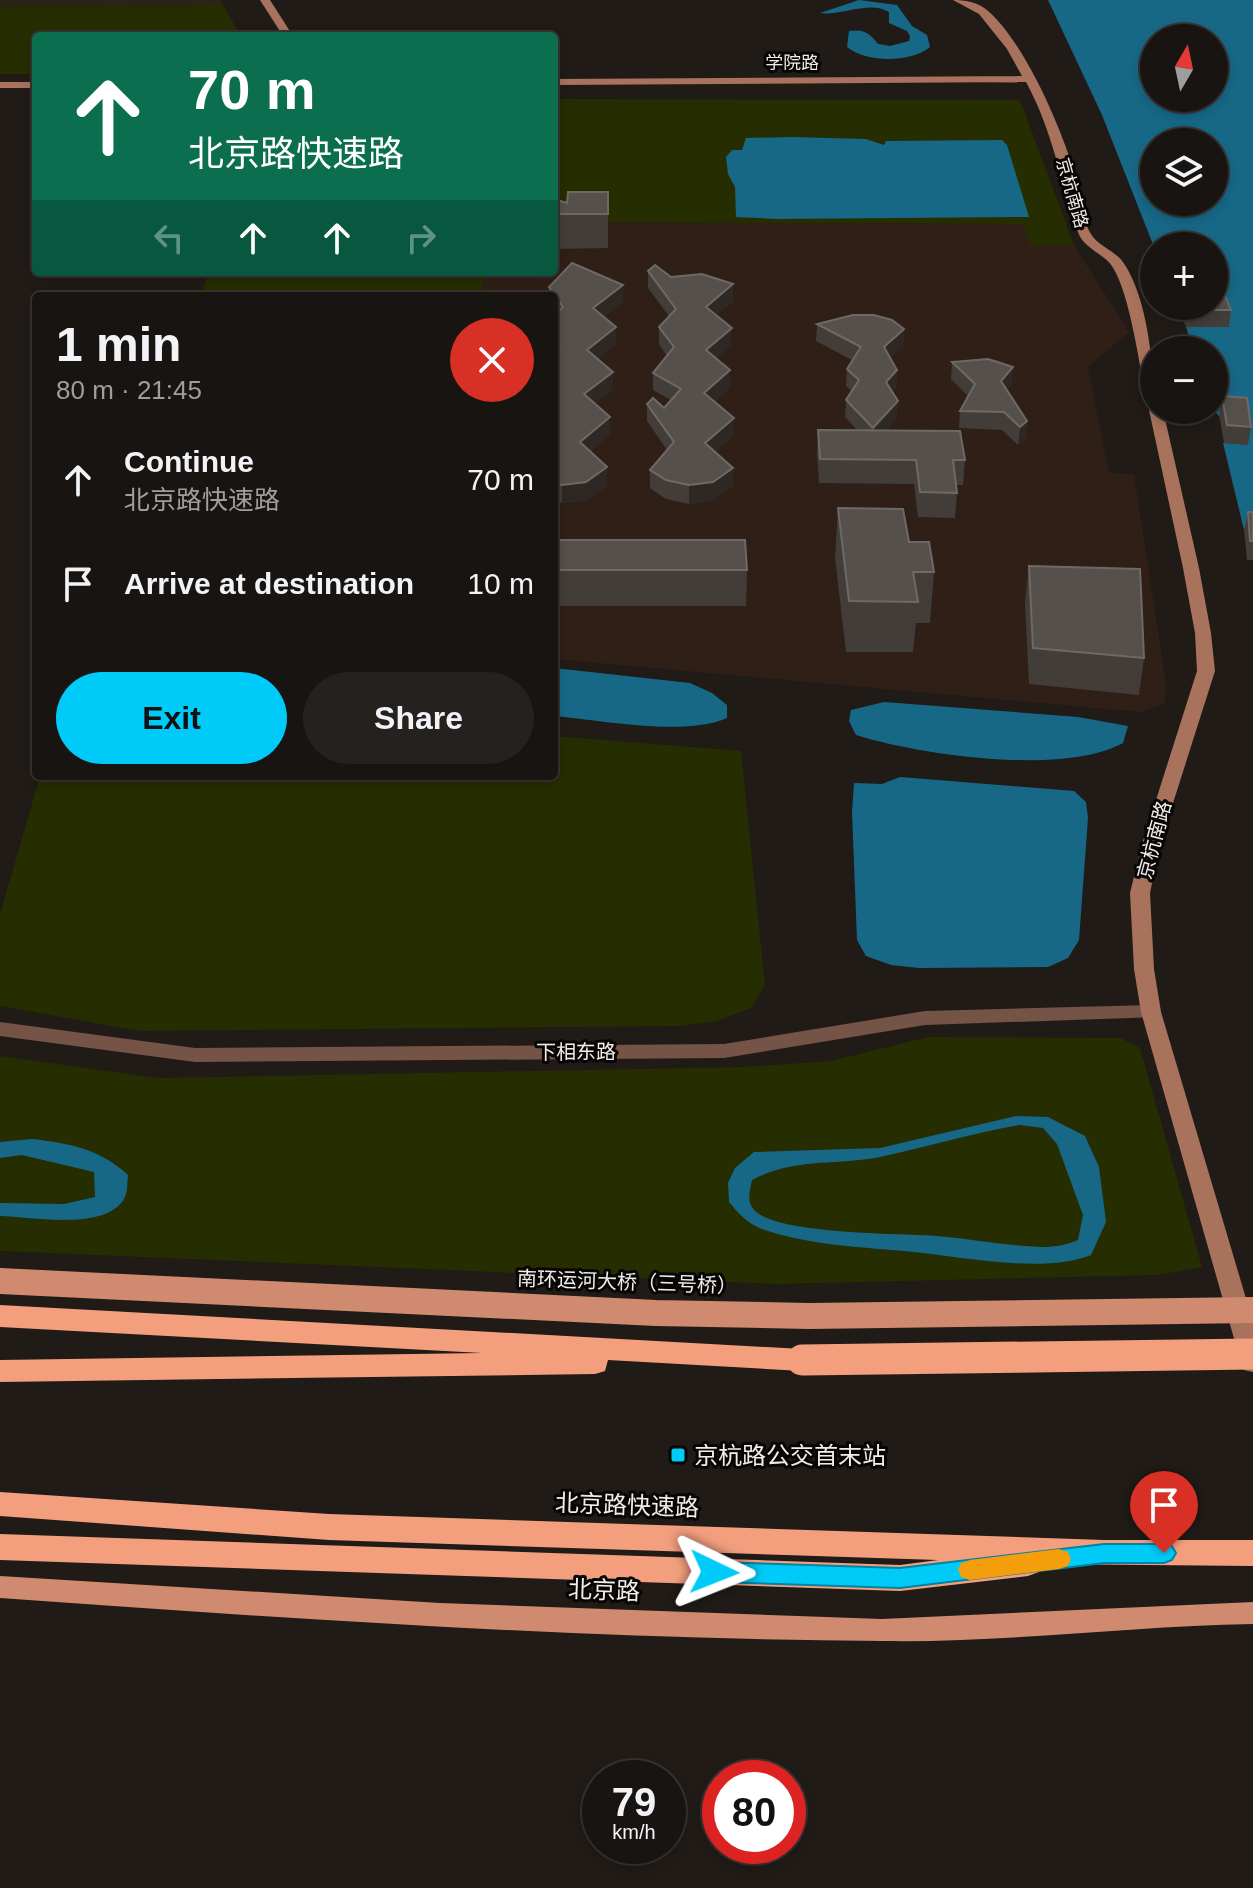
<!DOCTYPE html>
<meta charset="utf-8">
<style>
:root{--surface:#181411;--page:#25211f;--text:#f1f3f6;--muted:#9f9e9f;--line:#363331;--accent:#00cbf8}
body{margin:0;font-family:Helvetica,"Noto Sans SC",sans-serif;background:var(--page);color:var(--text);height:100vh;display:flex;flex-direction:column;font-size:30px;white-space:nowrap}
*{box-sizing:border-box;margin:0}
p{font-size:26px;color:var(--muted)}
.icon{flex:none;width:44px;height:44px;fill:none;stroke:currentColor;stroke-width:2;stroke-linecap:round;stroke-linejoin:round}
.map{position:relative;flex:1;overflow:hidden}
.side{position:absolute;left:32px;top:292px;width:526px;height:488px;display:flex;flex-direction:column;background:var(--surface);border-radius:8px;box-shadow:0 4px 12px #0003,0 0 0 2px var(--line)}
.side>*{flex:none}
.banner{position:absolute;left:32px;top:32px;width:526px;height:244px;border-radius:8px;box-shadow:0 4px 12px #0003,0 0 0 2px var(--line);background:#0b6e4f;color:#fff;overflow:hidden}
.needle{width:52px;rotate:9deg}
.fabs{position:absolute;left:1140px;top:24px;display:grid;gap:16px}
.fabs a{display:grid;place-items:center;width:88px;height:88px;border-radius:50%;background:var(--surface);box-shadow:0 4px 12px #0003,0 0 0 2px var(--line);font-size:40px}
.speed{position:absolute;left:582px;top:1760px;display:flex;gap:16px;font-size:40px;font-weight:700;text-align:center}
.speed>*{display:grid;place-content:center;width:104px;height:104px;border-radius:50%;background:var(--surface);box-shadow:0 4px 12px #0003,0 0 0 2px var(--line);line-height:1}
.speed small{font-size:20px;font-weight:400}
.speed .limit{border:12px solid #d22;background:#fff;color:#111}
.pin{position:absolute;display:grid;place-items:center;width:68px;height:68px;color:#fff;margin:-82px -34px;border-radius:50% 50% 50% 0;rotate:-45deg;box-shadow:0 0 8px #0007}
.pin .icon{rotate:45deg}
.me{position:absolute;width:88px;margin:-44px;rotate:92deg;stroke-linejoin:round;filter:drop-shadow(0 0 6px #0008)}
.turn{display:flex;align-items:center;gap:28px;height:168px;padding:0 24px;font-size:36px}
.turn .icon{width:104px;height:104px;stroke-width:2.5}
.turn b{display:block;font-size:56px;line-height:68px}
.lanes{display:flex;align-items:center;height:76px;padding:0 24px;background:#0003;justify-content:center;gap:40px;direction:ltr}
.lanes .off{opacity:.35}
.round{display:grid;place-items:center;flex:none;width:84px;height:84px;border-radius:42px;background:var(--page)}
.headline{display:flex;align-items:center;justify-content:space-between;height:136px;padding:0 24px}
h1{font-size:48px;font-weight:800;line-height:60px}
.cta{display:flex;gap:16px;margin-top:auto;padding:16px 24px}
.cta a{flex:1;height:92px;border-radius:48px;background:var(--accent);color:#111;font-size:32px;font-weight:800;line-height:92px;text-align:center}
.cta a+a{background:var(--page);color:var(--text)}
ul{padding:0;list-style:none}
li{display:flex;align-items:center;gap:24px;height:104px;padding:0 24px}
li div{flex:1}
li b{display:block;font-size:30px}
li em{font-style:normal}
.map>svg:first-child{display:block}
.industrial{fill:#301f17}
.built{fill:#2c221a}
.green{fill:#252d01}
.water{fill:#176887;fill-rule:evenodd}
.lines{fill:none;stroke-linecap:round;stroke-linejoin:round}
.street{fill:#755346;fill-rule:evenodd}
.secondary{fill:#a8725d;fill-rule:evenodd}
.primary{fill:#cf8a6f;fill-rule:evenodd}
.highway{fill:#f39f7e;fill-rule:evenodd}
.primary-bridge{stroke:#cf8a6f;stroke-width:26}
.highway-bridge{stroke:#f39f7e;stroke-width:31}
.wall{fill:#433d39}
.shaded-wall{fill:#2d2824}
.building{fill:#56504c;stroke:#6e6965;stroke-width:2}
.route{fill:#00cbf8;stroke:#0084a1;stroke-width:2}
.slow{fill:#f59e0b}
.poi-dot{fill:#00cbf8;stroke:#080605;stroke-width:3}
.labels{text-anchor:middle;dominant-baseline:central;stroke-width:6;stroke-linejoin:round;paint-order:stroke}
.far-street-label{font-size:18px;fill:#f0edea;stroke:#080605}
.street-label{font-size:20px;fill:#f0edea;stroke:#080605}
.near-poi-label{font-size:24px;fill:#f0edea;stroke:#080605;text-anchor:start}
.near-street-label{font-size:24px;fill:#f0edea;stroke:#080605}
</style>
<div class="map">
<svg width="1253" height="1888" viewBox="0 0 1253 1888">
<rect width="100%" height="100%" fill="#201b17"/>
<path class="industrial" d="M554,222L1023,224L1030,245H1074L1129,332L1088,367L1109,473L1134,474L1167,690L1164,704L1141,712L554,659V296H481L484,272H554Z"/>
<path class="built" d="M0,0H221L223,5L0,7Z"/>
<path class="green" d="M223,5L241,36H36V74H0V7Z
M554,99L1020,100L1074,245L1030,246L1023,224L554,222Z
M209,272H484L481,296H200Z
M554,736L741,751L765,985L751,1008L717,1021L679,1026L140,1031L0,1006V914L40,776H554Z
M928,1037L1121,1038L1140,1048L1202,1267L1158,1275L777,1284L0,1251V1056L158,1078L742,1067L831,1061Z"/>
<path class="water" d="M859,0L897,5L912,26L927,35L930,47C911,63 866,63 847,47L849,31C863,29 869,32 878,44L890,46L909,41L910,36L907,31L889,23V12C870,0 842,16 820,13Z
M1048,0H1253V531L1244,530L1223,443L1248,444L1214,411V350H1193L1186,327L1228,326L1214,295V246L1154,247L1102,115ZM1154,38H1214V98H1154ZM1154,142H1214V202H1154Z
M791,137L866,139L884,145L886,141L1002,140L1007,145L1029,217L777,219L736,217L735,187L728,174L726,157L732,150H742L746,138Z
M554,668L690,683L712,693L727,705V718C684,737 601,720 554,716Z
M884,702L1078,717L1128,726L1123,743C1063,776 920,755 856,735L849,721L851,710Z
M900,777L1074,791L1086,802L1088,818L1079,940L1068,958L1048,967L919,968L891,965L866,956L857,940L852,812L854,783L882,784Z
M1016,1116L1048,1117L1085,1136L1099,1167L1106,1222L1091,1255C1044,1274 964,1257 914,1252C863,1247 811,1246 762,1229C748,1224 738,1213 729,1202L728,1183L735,1168L754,1152L880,1148ZM1020,1125L1043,1128L1057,1144L1083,1215L1078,1240C1066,1245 1055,1247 1042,1247C1007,1246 972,1239 937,1236C901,1233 778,1235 754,1210C746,1201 750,1190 752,1180C796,1157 833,1166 880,1157C927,1147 973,1133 1020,1125Z
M32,1139C69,1143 100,1149 128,1175C127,1182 128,1192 124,1199C105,1231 33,1217 0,1216V1203L64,1204L95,1197L94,1172L22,1155L0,1158V1142Z"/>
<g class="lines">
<path class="street" d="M1151,1005L1158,1007L1161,1012L1158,1017L925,1025L724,1058L195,1062L0,1036V1022L195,1048L724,1044L925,1011Z"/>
<path class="secondary" d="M260,0H270L293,36H283Z
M953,0C965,0 977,2 987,10C1024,41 1062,129 1075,175C1080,191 1083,222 1091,234C1098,246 1115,251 1123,262C1148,298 1154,367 1154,410H1163L1199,568L1211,633L1215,671L1160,844L1150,893L1154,969L1161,1012L1253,1322V1372L1244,1370L1241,1363L1141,1012L1134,969L1130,893L1142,844L1197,671L1195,633L1183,568L1149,410L1154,406L1147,402C1139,366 1131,296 1112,266C1103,253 1083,248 1078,232C1061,182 1052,129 1026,82L554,85V79L1022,76L1007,49L979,14Z
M0,82H36V88H0Z"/>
<path class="primary" d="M0,1576L440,1603L882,1619L1253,1602V1624C1129,1626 1006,1643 882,1641C587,1639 293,1619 0,1598Z"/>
<path class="highway" d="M0,1305L802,1349L812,1352L817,1360L812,1368L802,1371L608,1360L605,1371L595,1374L0,1382V1360L482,1353L0,1327Z
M0,1492L329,1514L1104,1540H1253V1566L1043,1564L1039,1572L1028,1576L900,1591L0,1560V1534L900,1565L938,1560L329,1540L0,1516Z"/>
<path class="primary-bridge" d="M0,1281L656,1313L809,1316L1253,1310"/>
<path class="highway-bridge" d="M802,1360L1253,1354"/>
</g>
<path class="wall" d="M608,192V248L554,249V199L567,203Z
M648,271L671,277L733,301L716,315L731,345L716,358L730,387L714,402L733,436L715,452L733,486L713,500L689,504L666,499L650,488V470L667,450L647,421V404L664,408L671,400L653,390V373L667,356L659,344V327L669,316L648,288Z
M549,287L623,301L604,316L616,327V344L598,359L613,389L595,403L610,417V434L590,452L607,485L587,500L562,503L554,501V316L556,314L554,310V296H549Z
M1177,306H1214L1231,310L1229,327H1186Z
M817,324L904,329L903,346L890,358L897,370L896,387L892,392L898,401L896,419L886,430L965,460L963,485H956L957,493L955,518L918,517L914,484L819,483L817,454L818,430H857L845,417L846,400L852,391L846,386L847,369L852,360L816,341Z
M952,362L1012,384L1007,390L1027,421L1025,439L1018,445L1002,430L959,428L960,411L968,396L951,379Z
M1222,396L1251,427L1248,445L1224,443L1219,414Z
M838,508L909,542L934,572L930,623H916L913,652H846L835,558Z
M1248,512H1253V560H1247L1244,530Z
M554,540L747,570L746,606H554Z
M1029,566L1144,658L1139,695L1029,684L1025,602Z"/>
<path class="shaded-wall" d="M733,284V301L706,324V307Z
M623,285V301L593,324V308Z
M616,327V344L588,368L587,350Z
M732,328L731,345L706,367V350Z
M904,329L903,346L883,365L884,347Z
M1013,367L1012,384L1000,398L1001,381Z
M730,370V387L704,411V393Z
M897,370L896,387L885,400L886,382Z
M613,372V389L584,412V394Z
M898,401L896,419L871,445L873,428Z
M610,417V434L581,460L580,442Z
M734,418L733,436L705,461V443Z
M1027,421L1025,439L1018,445L1020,427Z
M607,467V485L587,500L562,503V485Z
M733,468V486L713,500L689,504V485Z"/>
<path class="building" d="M568,192H608V214H554V199L567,203Z
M572,263L623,285L593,308L616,327L587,350L613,372L584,394L610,417L580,442L607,467L586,482L562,485L554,483V354L559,349L554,342V316L563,307L549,287Z
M655,265L671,277L702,274L733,284L706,307L732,328L706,350L730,370L704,393L734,418L705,443L733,468L713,482L689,485L666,480L650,470L674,442L647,404L653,398L664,408L681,389L653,373L674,347L659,327L676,309L648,271Z
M1214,279H1218L1231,310H1188L1187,306H1214Z
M853,315H874L892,320L904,329L884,347L897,370L886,382L898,401L873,428L846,400L859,380L847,369L861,347L817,324Z
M988,359L1013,367L1001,381L1027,421L1020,427L1004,412L960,411L975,384L952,362Z
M1222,396L1247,398L1251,427L1227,425Z
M818,430L960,431L965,460H953L957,493L920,492L916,460L820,459Z
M838,508L903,509L909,542H929L934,572H913L918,602L849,601Z
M1248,512H1253V541H1250Z
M554,540H745L747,570H554Z
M1029,566L1140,569L1144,658L1033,648Z"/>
<path class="route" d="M1104,1544H1164L1172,1546L1176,1553L1172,1560L1164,1563H1104L900,1588L714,1582L705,1579L702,1572L705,1565L714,1562L900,1568Z"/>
<path class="slow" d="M1059,1549L1068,1552L1071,1559L1068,1566L1059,1569L970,1580L961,1577L958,1570L961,1563L970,1560Z"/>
<rect class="poi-dot" x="670" y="1447" width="16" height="16" rx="4"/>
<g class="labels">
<g class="far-street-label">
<text x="792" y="63">学院路</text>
<text transform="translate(1072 193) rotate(74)">京杭南路</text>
</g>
<g class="street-label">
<text transform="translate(1154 840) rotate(-75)">京杭南路</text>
<text x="576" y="1052">下相东路</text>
<text transform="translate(627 1282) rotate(2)">南环运河大桥（三号桥）</text>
</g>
<g class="near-poi-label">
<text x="694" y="1455">京杭路公交首末站</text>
</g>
<g class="near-street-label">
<text transform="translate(627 1505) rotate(2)">北京路快速路</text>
<text transform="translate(604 1590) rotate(2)">北京路</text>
</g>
</g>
</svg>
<div class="fabs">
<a><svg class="needle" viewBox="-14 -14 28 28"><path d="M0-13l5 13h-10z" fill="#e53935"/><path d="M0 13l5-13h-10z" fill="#9f9e9f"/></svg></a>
<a><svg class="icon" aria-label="layers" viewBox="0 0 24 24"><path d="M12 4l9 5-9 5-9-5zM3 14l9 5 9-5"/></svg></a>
<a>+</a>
<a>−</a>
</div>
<div class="speed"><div>79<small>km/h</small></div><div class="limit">80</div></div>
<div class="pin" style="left:1164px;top:1553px;background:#d93025"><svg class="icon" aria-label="arrive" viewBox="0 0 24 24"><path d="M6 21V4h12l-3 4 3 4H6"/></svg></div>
<svg class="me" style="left:714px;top:1572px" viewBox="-20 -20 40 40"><path d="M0-17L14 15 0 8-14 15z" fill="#00cbf8" stroke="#fff" stroke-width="4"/></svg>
<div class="banner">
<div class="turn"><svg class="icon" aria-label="ahead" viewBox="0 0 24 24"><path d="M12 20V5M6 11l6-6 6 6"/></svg><div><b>70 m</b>北京路快速路</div></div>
<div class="lanes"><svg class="icon off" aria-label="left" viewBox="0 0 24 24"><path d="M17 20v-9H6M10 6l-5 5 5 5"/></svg><svg class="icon" aria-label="ahead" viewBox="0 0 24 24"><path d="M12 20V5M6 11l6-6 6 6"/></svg><svg class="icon" aria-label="ahead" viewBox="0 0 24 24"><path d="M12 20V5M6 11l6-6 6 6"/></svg><svg class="icon off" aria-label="right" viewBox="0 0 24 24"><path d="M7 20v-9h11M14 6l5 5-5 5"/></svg></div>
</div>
<section class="side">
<div class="headline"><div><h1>1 min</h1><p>80 m · 21:45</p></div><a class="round" style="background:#d93025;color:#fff"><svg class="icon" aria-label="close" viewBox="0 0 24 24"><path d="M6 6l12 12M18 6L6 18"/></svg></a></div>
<ul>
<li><svg class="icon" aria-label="ahead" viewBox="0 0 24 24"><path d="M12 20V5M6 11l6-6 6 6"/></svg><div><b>Continue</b><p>北京路快速路</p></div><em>70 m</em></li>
<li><svg class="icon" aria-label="arrive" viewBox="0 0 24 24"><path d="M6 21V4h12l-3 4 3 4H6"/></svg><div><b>Arrive at destination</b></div><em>10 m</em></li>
</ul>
<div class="cta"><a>Exit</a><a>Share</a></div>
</section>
</div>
